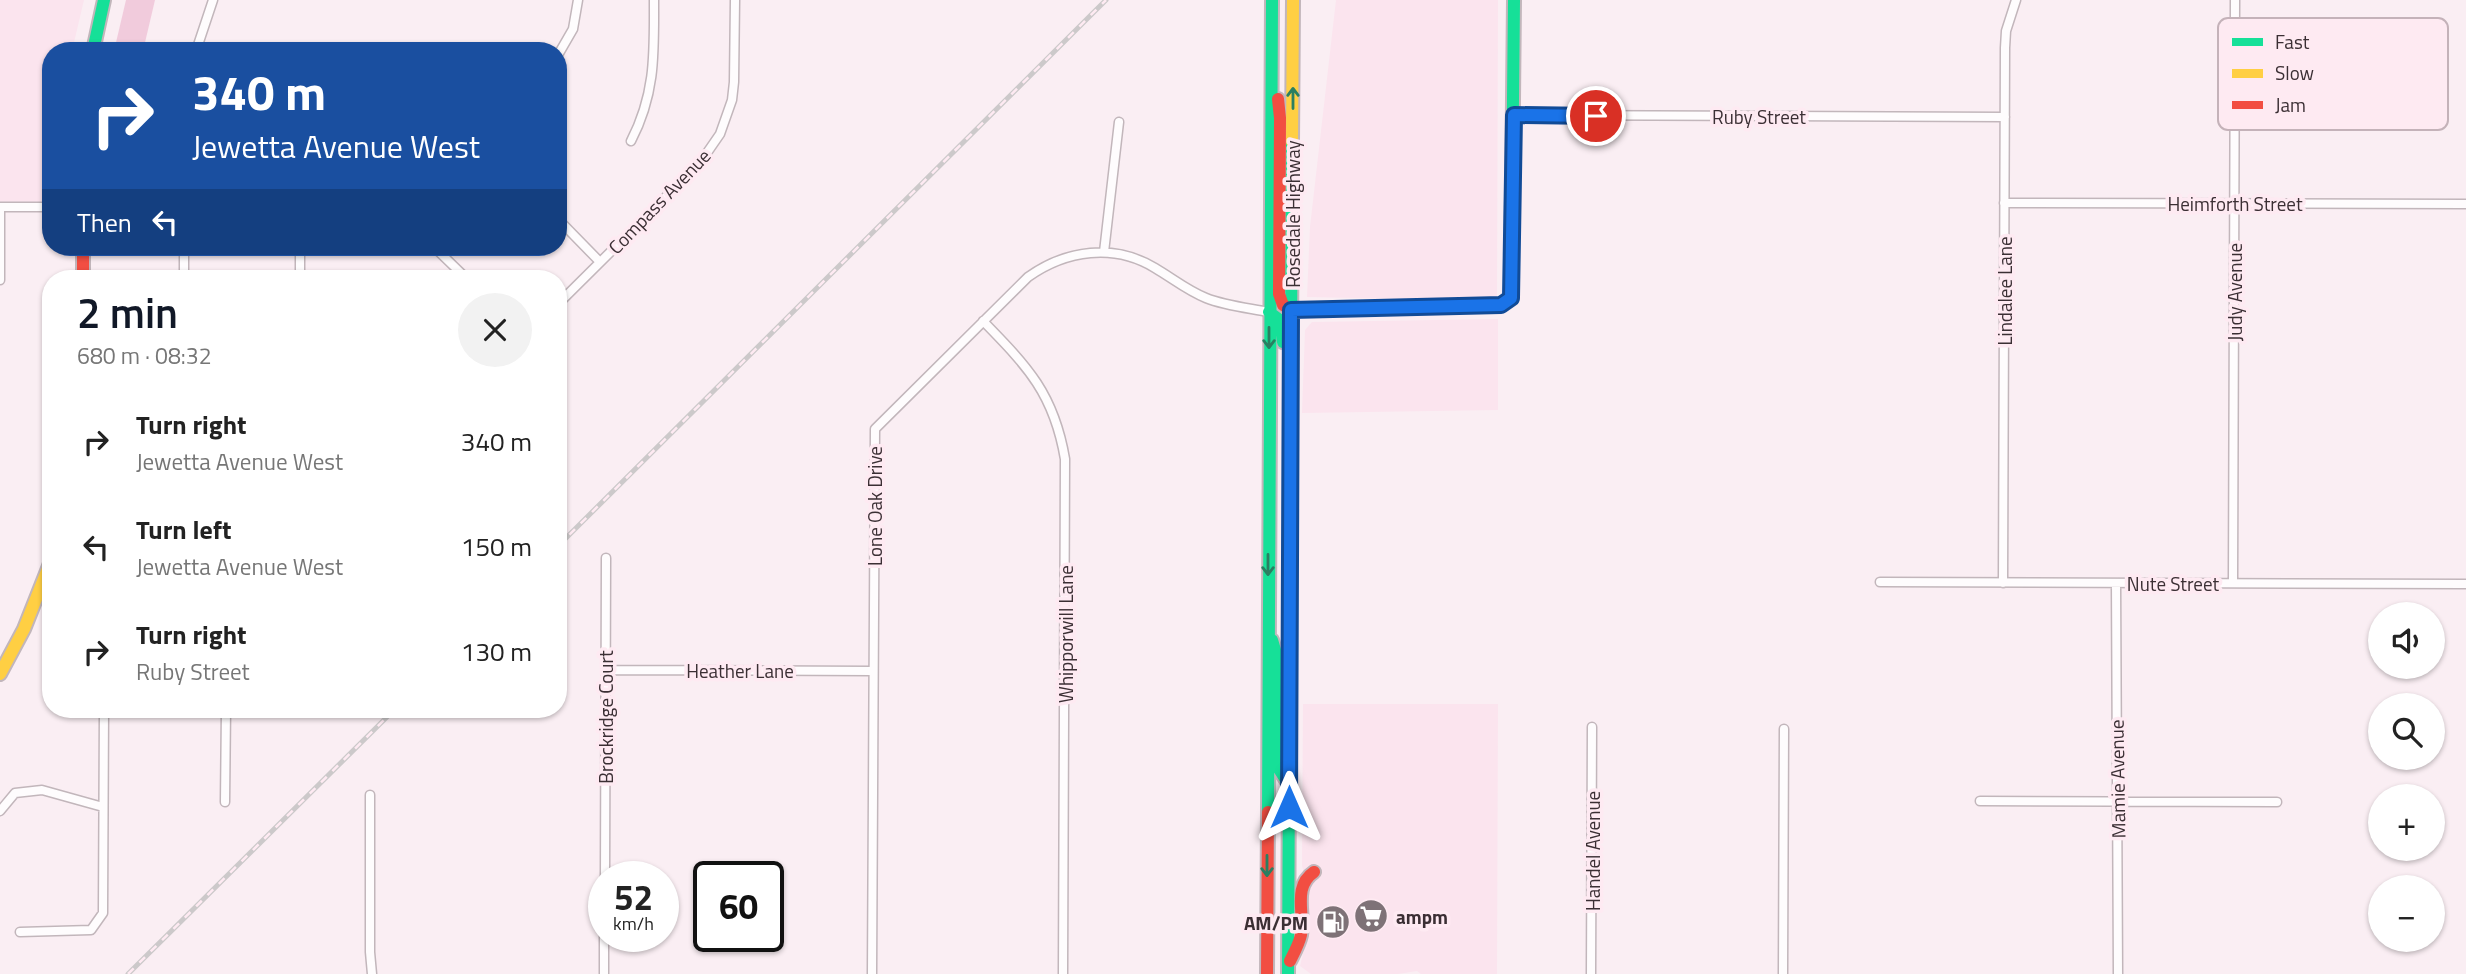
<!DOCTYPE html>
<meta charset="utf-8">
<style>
:root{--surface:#fff;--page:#f2f2f2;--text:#222;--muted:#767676;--accent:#111827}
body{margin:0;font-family:"Titillium Web",sans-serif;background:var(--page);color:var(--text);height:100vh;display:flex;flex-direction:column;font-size:26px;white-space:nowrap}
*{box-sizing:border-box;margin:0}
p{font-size:23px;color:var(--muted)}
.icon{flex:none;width:38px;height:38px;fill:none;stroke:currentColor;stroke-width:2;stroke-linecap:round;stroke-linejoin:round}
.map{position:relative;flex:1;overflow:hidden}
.side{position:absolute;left:42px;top:270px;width:525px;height:448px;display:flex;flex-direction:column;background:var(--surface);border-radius:28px;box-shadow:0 2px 5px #0004}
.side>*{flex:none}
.hud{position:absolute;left:42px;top:42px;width:525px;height:214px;border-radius:28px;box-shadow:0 2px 5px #0004;background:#1a4fa0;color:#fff;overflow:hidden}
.fabs{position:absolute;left:2368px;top:602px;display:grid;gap:14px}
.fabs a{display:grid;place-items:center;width:77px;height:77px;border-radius:50%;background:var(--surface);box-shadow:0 2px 5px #0004;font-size:35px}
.speed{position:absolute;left:588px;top:861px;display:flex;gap:14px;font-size:35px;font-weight:700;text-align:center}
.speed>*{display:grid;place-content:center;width:91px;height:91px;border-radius:50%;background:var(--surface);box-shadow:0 2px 5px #0004;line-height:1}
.speed small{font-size:18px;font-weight:400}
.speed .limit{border:4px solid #111;border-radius:10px;background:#fff;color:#111}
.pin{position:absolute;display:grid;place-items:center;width:60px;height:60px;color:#fff;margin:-30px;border:4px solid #fff;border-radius:50%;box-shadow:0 2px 7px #0007}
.me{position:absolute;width:77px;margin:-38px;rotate:0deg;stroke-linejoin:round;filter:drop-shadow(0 0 5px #0008)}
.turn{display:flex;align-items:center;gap:24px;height:147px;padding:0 35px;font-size:32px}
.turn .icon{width:91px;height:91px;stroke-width:2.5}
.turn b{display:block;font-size:49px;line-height:60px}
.then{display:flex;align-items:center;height:66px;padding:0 35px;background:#0003;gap:14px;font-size:26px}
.round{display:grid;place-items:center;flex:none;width:74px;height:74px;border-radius:37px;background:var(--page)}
.head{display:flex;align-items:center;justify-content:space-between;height:119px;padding:0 35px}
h1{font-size:42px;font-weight:600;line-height:52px;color:var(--accent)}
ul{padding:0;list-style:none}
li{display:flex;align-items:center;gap:21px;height:105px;padding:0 35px}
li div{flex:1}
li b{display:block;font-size:26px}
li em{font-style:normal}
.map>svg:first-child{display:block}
.built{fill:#fbe4ee}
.green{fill:#f1cbdc}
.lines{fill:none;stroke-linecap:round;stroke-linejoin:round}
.street-casing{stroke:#c2b6bb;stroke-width:11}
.fast-casing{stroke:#c2b6bb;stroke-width:16}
.slow-casing{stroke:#c2b6bb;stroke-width:16}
.jam-casing{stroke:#c2b6bb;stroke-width:16}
.street{stroke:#fefcfd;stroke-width:8}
.fast{stroke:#16e098;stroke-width:12}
.slow{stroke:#ffcf43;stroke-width:12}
.jam{stroke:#f24e42;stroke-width:12}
.rail-casing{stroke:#ccc9ca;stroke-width:5}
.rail{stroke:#feeaf2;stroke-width:2.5;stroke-dasharray:8;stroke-linecap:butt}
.oneway{stroke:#2a7f61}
.route-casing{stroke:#114b97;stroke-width:18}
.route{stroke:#1a73e8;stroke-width:12}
.labels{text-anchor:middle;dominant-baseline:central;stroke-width:7;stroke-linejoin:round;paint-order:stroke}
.street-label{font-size:19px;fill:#3b2f34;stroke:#feeaf2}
.poi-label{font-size:19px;font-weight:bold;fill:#3b2f34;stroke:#feeaf2;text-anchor:start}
.key{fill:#feeaf2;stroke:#c4b2b9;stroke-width:2}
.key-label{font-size:19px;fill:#3b2f34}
</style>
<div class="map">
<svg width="2466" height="974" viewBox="0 0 2466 974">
<rect width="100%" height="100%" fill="#faeef3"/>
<path class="built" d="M0,0H84L72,51H51V202L0,204Z
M1336,0H1498L1497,301L1307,297L1310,227Z
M1498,319V410L1302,413L1305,330L1312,322Z
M1303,704H1498L1497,974H1421L1417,971L1398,974H1311L1300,966L1308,933V888L1302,866Z"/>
<path class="green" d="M126,0H155L143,51H114Z"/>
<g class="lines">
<g class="street-casing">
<path id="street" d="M196,51L213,0
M558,55L573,29L578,0
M1514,115L2005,117
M631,141C656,93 654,52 654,0
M2004,203L2466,204
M0,207H51
M558,219L600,262
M434,247L466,278
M1104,252L1119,122
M184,278V247
M300,278V247
M0,280V207
M558,304L700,163L720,134L732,100L734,82L735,0
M983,321C1028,367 1054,394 1065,459L1063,974
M1880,582L2466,584
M2003,583L2005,48L2006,31L2016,0
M2116,583L2118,974
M2233,583L2235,0
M606,670L873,671
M370,795V952L372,974
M1980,801L2277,802
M225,802L226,709
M0,811L15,793L42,790L103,807
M605,877L606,558
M20,932L91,930L103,913L104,709
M604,974V936
M872,974L875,429L1028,277C1066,250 1114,243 1155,268C1172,278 1188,291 1206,298C1226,306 1249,308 1269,312
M1591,974L1592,727
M1783,974L1784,729"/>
</g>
<g class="fast-casing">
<path id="fast" d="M93,51L104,0
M1291,310L1501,305L1511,298L1514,0
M1269,312L1281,321L1283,342
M1272,640L1277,657L1279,769L1288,783
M1268,812L1272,0
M1288,974L1292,142"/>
</g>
<g class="slow-casing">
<path id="slow" d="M1292,142L1293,0
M0,674L24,629L51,561"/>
</g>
<g class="jam-casing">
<path id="jam" d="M1278,99L1280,118L1279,294L1283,305L1291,310
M83,247V278
M1290,961C1294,953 1299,944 1301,935C1305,913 1292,887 1314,872
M1267,974L1268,812"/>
</g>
<use href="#street" class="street"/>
<use href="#fast" class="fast"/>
<use href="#slow" class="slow"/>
<use href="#jam" class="jam"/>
<g class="rail-casing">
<path id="rail" d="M558,546L1106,0
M128,974L395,709"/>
</g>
<use href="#rail" class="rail"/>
</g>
<defs><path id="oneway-shaft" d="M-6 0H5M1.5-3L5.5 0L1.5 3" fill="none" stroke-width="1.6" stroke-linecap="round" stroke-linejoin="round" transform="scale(1.75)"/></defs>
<g class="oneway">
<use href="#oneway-shaft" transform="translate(1293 98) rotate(-90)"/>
<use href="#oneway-shaft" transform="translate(1269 338) rotate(90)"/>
<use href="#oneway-shaft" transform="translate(1268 565) rotate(90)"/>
<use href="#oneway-shaft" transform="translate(1267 866) rotate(90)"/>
</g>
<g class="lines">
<g class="route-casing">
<path id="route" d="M1289,807L1291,310L1501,305L1511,298L1514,115L1596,116"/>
</g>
<use href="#route" class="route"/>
</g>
<defs>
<g id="supermarket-disc" transform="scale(1.75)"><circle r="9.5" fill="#7e7277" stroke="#feeaf2"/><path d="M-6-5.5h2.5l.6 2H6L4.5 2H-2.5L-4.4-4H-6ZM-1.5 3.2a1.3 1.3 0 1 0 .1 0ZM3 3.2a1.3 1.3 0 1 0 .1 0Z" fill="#fff"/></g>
<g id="fuel-disc" transform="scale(1.75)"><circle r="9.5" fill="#7e7277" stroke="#feeaf2"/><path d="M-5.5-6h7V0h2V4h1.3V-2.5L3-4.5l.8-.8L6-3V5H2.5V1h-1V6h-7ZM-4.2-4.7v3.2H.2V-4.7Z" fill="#fff"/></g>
</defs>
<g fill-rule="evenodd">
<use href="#supermarket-disc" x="1371" y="916"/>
<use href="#fuel-disc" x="1333" y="922"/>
</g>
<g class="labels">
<g class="street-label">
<text x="1759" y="116">Ruby Street</text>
<text transform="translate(659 201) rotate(-46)">Compass Avenue</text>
<text x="2235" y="203">Heimforth Street</text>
<text transform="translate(1292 214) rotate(-90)">Rosedale Highway</text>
<text transform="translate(2004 291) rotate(-90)">Lindalee Lane</text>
<text transform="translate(2234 292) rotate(-90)">Judy Avenue</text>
<text transform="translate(874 506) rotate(-90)">Lone Oak Drive</text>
<text x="2173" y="583">Nute Street</text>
<text transform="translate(1065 634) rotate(-90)">Whipporwill Lane</text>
<text x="740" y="670">Heather Lane</text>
<text transform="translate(605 717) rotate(-90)">Brockridge Court</text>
<text transform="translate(2117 779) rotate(-91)">Mamie Avenue</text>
<text transform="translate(1592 851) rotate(-90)">Handel Avenue</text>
</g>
<g class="poi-label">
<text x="1396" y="916">ampm</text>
<text x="1308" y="922" text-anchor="end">AM/PM</text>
</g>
</g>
<rect x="2218" y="18" width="230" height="112" rx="10" class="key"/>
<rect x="2232" y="38" width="31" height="8" fill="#16e098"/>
<rect x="2232" y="69" width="31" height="9" fill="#ffcf43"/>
<rect x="2232" y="101" width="31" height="8" fill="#f24e42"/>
<g class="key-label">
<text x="2275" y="49">Fast</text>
<text x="2275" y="80">Slow</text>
<text x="2275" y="112">Jam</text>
</g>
</svg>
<div class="fabs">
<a><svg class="icon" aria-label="sound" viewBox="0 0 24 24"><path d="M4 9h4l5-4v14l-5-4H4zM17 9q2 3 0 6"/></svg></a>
<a><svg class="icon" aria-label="search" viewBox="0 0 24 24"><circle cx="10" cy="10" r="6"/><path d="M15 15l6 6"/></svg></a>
<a>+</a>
<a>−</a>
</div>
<div class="speed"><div>52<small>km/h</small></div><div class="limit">60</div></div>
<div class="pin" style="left:1596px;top:116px;background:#d93025"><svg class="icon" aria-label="arrive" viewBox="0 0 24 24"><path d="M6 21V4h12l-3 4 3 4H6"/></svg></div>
<svg class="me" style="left:1289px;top:807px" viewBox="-20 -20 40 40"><path d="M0-17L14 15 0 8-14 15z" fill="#1a73e8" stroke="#fff" stroke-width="4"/></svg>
<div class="hud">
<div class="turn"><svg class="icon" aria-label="right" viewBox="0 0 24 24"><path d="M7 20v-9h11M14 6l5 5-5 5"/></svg><div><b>340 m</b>Jewetta Avenue West</div></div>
<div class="then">Then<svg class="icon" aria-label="left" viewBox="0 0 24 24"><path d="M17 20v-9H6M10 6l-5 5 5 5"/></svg></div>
</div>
<section class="side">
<div class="head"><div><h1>2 min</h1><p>680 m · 08:32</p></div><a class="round"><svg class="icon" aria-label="close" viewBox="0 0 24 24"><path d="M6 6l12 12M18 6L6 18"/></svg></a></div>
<ul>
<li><svg class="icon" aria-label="right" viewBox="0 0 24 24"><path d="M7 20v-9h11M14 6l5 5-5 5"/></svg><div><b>Turn right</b><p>Jewetta Avenue West</p></div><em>340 m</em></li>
<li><svg class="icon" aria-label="left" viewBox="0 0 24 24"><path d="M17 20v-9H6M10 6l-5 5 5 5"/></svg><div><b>Turn left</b><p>Jewetta Avenue West</p></div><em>150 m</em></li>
<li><svg class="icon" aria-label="right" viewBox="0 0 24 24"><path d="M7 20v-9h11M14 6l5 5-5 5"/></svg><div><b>Turn right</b><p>Ruby Street</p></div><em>130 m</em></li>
</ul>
</section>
</div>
